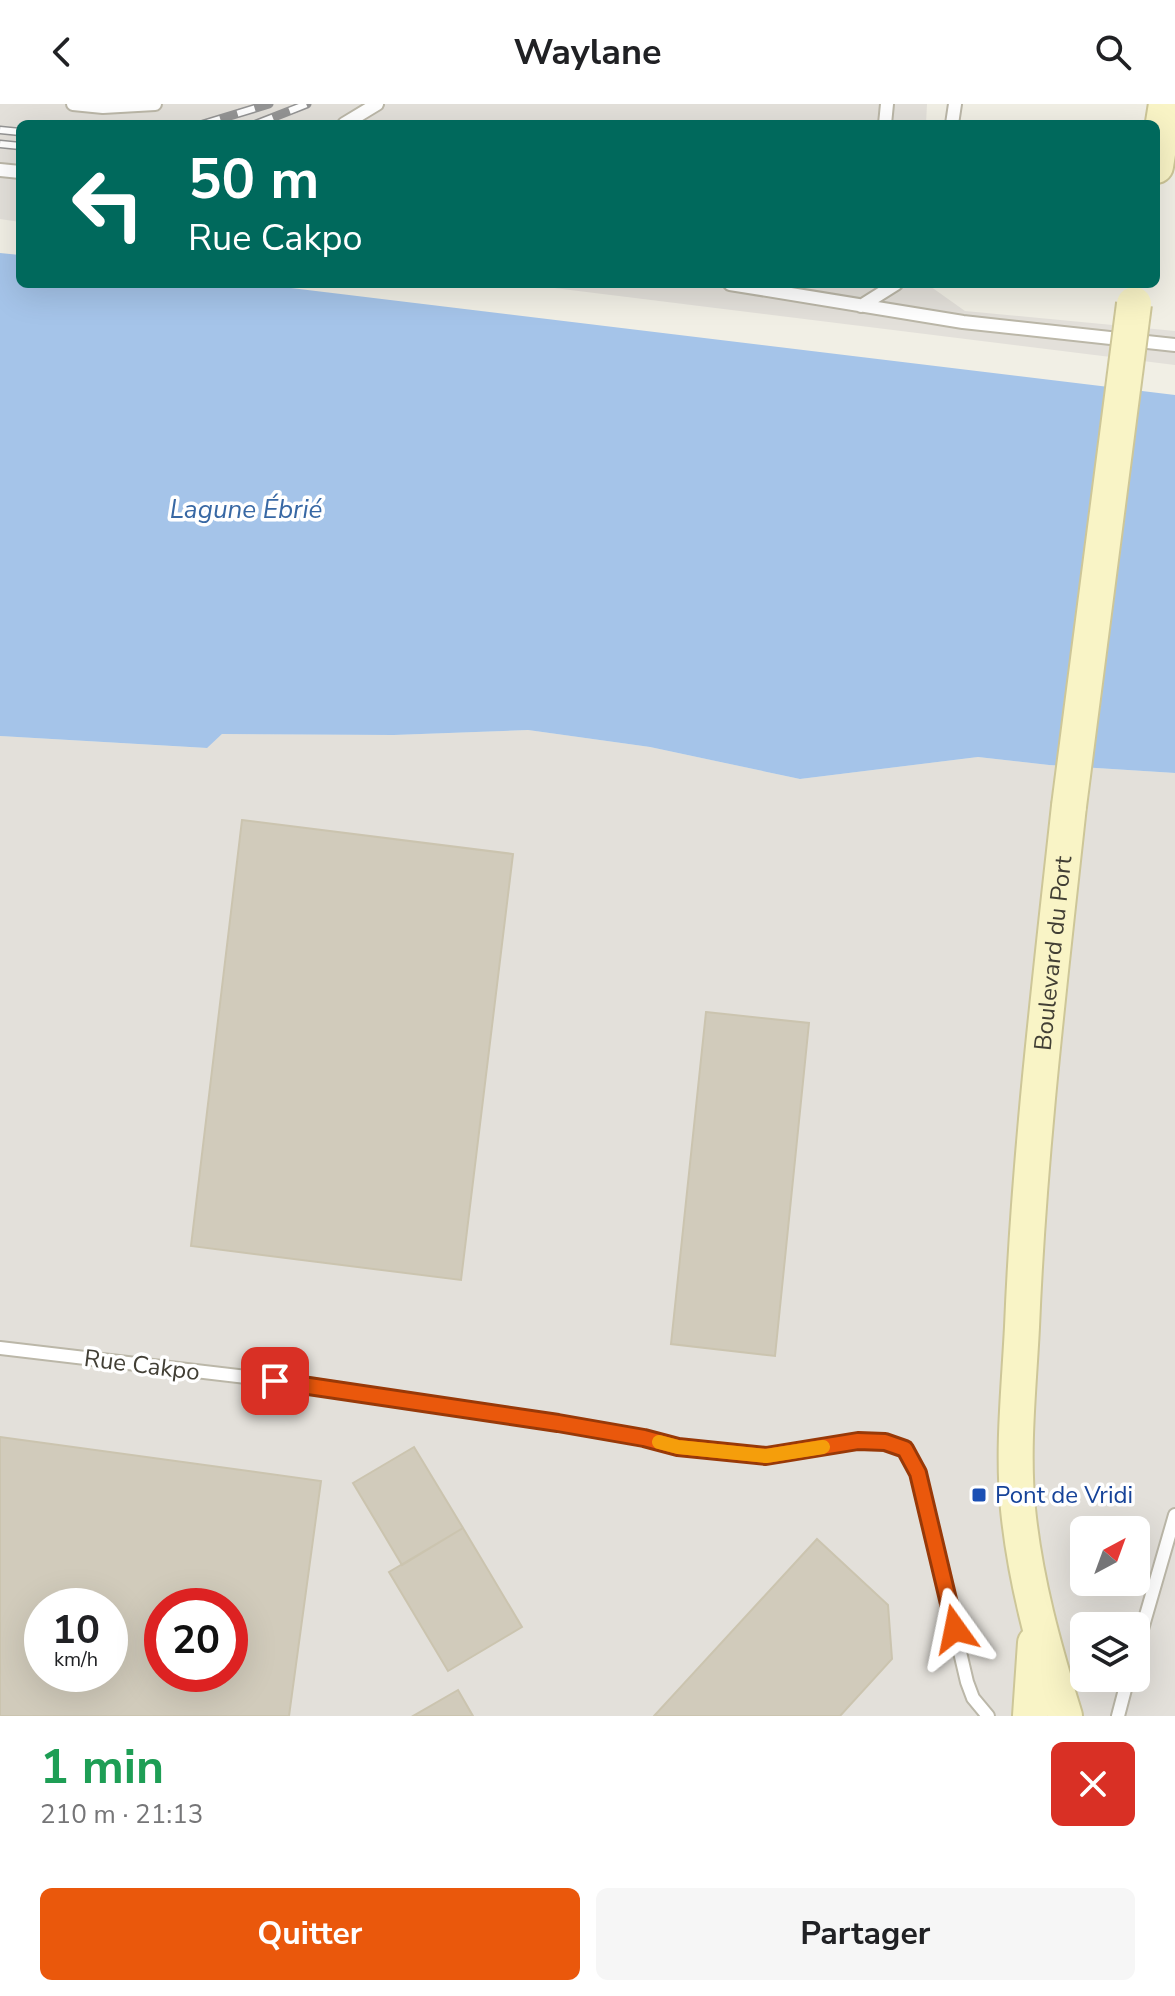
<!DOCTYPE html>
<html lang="fr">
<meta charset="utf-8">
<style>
:root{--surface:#fff;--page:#f6f6f6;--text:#202124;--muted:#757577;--accent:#ea580c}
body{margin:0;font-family:"Nunito Sans",sans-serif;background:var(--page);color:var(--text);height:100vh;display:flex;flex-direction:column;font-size:30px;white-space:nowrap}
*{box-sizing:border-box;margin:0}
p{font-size:26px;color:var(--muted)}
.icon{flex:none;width:44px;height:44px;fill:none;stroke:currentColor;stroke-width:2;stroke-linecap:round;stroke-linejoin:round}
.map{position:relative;height:1612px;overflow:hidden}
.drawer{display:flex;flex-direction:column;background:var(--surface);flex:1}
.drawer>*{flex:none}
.guide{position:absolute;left:16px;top:16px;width:1144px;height:168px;border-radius:12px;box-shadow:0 8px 32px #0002;background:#00695c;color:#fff;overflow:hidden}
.needle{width:52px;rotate:41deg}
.buttons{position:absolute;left:1070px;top:1412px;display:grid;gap:16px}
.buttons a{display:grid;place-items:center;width:80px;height:80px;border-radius:12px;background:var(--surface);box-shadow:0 8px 32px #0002;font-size:40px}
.speed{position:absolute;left:24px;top:1484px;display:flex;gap:16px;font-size:40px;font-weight:700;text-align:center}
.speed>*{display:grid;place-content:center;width:104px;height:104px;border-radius:50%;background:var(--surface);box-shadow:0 8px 32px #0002;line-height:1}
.speed small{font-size:20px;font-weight:400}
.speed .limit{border:12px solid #d22;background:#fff;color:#111}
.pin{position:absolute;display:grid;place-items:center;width:68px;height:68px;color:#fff;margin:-34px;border-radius:16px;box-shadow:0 4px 12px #0006}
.me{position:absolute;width:88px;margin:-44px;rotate:348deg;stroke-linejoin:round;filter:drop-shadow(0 0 6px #0008)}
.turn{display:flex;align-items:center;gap:28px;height:168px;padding:0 40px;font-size:36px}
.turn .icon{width:104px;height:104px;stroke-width:2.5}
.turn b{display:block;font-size:56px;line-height:68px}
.round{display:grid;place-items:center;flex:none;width:84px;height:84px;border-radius:12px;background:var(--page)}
.headline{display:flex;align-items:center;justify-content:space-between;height:136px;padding:0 40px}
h1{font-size:48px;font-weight:700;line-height:60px;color:#1e9e55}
.cta{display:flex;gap:16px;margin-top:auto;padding:16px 40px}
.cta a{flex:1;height:92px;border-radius:12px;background:var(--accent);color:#fff;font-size:32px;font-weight:700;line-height:92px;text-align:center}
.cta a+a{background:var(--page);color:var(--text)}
header{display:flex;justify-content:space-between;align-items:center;height:104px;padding:0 40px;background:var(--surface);font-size:36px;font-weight:700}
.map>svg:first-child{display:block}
.industrial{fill:#e3e0da;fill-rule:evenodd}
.water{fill:#a5c4e9}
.building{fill:#d1cbbb;stroke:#cbc4af;stroke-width:2;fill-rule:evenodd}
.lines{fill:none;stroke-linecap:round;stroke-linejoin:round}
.service-casing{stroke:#bbb7a8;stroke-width:16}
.secondary-casing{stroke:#cdc698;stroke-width:38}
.service{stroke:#fff;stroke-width:12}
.secondary{stroke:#f9f4c6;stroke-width:34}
.rail-casing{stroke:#949494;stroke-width:9}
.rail{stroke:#fff;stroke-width:6;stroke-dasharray:18;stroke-linecap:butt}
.secondary-bridge-casing{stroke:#cdc698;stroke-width:38;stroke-linecap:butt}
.secondary-bridge{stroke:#f9f4c6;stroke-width:34}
.route-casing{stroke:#983908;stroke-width:20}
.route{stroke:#ea580c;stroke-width:14}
.slow{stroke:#f59e0b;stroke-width:14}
.transit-dot{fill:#1a4fb4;stroke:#fff;stroke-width:3}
.labels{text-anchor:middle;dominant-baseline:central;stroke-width:7;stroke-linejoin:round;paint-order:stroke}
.street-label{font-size:24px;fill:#423f35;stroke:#fff}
.transit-label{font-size:24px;fill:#164399;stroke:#fff;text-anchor:start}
.water-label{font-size:26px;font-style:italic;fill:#3868a4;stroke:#fff}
</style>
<header><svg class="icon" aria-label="back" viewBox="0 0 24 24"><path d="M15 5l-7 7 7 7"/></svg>Waylane<svg class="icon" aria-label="search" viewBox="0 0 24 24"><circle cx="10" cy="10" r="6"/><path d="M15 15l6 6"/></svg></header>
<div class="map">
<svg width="1175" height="1612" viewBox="0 0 1175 1612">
<rect width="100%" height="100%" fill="#f1efe5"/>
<path class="industrial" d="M0,0H927L926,20H20V118L0,115Z
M522,180H927L965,207L1175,227V261Z
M528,626L650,643L800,675L978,653L1049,661L1175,669V1612H0V632L206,644L222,630L394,631ZM1084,1426H1136V1478H1084ZM42,1502H110V1570H42ZM162,1502H230V1570H162ZM1084,1522H1136V1574H1084Z"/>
<path class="water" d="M0,149L20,151V180H258L1175,291V669L1049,661L978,653L800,675L650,643L528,626L394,631L222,630L207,644L0,632Z"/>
<path class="building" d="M242,716L513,750L461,1176L191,1142Z
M706,908L809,919L775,1252L671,1240Z
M0,1333L321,1377L289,1612H0ZM42,1502H110V1570H42ZM162,1502H230V1570H162Z
M414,1343L463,1424L402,1461L353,1379Z
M463,1424L522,1523L448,1567L389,1468Z
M817,1435L888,1501L892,1555L840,1612H654Z
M458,1586L473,1612H413Z"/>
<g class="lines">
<g class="service-casing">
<path id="service" d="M73,0L103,3L155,0
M344,20L377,0
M885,20L887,0
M952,20L955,0
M0,66L20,68
M730,180L963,218L1175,241
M861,202L896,180
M0,1244L306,1280L558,1319L644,1334L678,1343L766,1352L858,1337L885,1338L905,1345L918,1369L967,1578L973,1594L988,1612
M1136,1546L1175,1411
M1118,1612L1128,1574"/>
</g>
<g class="secondary-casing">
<g id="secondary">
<path d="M1156,62L1166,0"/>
<path d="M1030,1612L1035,1539"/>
<path id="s1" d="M1065,1612C1044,1544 1025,1476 1018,1405C1012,1345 1019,1283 1022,1223C1029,1049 1050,876 1069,702"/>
</g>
</g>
<use href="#service" class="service"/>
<use href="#secondary" class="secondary"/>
<g class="rail-casing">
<path id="rail" d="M203,20L269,0
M256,20L307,0
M0,26L20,28
M0,40L20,42"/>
</g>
<use href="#rail" class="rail"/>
<g class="secondary-bridge-casing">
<path id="secondary-bridge" d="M1069,702L1134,200"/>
</g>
<use href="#secondary-bridge" class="secondary-bridge"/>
</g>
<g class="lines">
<g class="route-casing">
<path id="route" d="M275,1277L558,1319L644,1334L678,1343L766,1352L858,1337L885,1338L905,1345L918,1369L955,1525"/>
</g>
<use href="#route" class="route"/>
<path class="slow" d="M659,1338L678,1343L766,1352L823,1343"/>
</g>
<rect class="transit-dot" x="971" y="1383" width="16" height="16" rx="4"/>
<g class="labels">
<g class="street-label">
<text stroke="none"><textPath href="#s1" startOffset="770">Boulevard du Port</textPath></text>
<text transform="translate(142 1261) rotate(7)">Rue Cakpo</text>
</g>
<g class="transit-label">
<text x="995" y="1391">Pont de Vridi</text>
</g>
<g class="water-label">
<text x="246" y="405">Lagune Ébrié</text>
</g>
</g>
</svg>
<div class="buttons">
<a><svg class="needle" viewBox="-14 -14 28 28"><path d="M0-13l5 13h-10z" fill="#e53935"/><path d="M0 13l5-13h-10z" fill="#757577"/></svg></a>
<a><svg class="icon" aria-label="layers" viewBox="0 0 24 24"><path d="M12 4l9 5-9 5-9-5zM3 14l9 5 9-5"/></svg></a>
</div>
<div class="speed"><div>10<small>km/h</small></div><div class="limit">20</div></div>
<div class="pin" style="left:275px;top:1277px;background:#d93025"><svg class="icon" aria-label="arrive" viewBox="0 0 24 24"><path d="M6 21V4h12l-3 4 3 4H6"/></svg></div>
<svg class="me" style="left:955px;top:1525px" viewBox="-20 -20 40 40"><path d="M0-17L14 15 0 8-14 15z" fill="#ea580c" stroke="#fff" stroke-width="4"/></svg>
<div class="guide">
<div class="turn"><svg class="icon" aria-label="left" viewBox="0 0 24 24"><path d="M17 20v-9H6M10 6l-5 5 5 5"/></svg><div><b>50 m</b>Rue Cakpo</div></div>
</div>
</div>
<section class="drawer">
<div class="headline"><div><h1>1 min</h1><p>210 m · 21:13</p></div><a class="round" style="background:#d93025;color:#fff"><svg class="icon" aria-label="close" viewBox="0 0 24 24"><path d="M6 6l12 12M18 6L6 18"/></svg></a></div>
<div class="cta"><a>Quitter</a><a>Partager</a></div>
</section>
